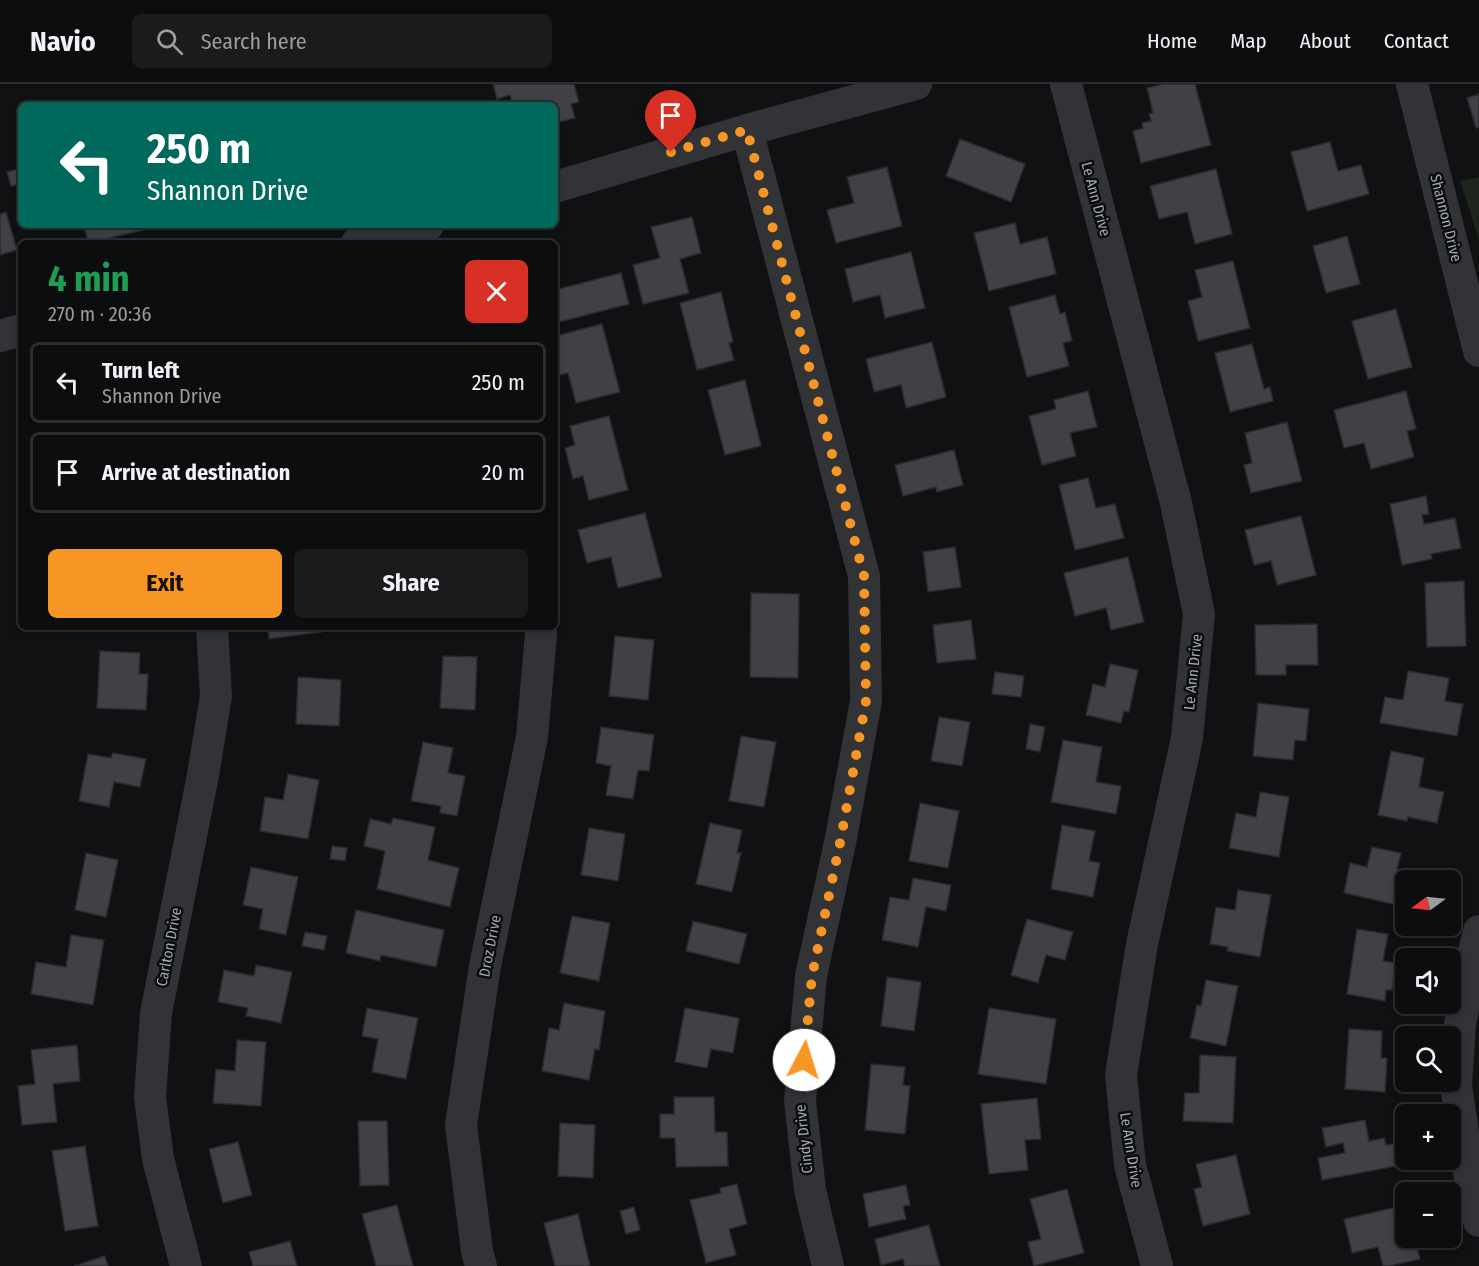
<!DOCTYPE html>
<meta charset="utf-8">
<style>
:root{--surface:#0c0d0e;--page:#1a1b1c;--text:#f1f3f6;--muted:#9a9c9e;--line:#2c2d2e;--accent:#f79624}
body{margin:0;font-family:"Fira Sans Condensed",sans-serif;background:var(--page);color:var(--text);height:100vh;display:flex;flex-direction:column;font-size:22px;white-space:nowrap}
*{box-sizing:border-box;margin:0}
p{font-size:20px;color:var(--muted)}
.icon{flex:none;width:33px;height:33px;fill:none;stroke:currentColor;stroke-width:2;stroke-linecap:round;stroke-linejoin:round}
.map{position:relative;flex:1;overflow:hidden}
.side{position:absolute;left:18px;top:156px;width:540px;height:390px;display:flex;flex-direction:column;background:var(--surface);border-radius:9px;box-shadow:0 3px 9px #0003,0 0 0 2px var(--line)}
.side>*{flex:none}
.guide{position:absolute;left:18px;top:18px;width:540px;height:126px;border-radius:9px;box-shadow:0 3px 9px #0003,0 0 0 2px var(--line);background:#00695c;color:#fff;overflow:hidden}
.needle{width:39px;rotate:255deg}
.controls{position:absolute;left:1395px;top:786px;display:grid;gap:12px}
.controls a{display:grid;place-items:center;width:66px;height:66px;border-radius:9px;background:var(--surface);box-shadow:0 3px 9px #0003,0 0 0 2px var(--line);font-size:30px}
.pin{position:absolute;display:grid;place-items:center;width:51px;height:51px;color:#fff;margin:-62px -26px;border-radius:50% 50% 50% 0;rotate:-45deg;box-shadow:0 0 6px #0007}
.pin .icon{rotate:45deg}
.me{position:absolute;width:66px;margin:-33px;rotate:5deg;stroke-linejoin:round;filter:drop-shadow(0 0 4px #0008)}
.turn{display:flex;align-items:center;gap:21px;height:126px;padding:0 30px;font-size:27px}
.turn .icon{width:78px;height:78px;stroke-width:2.5}
.turn b{display:block;font-size:42px;line-height:51px}
.round{display:grid;place-items:center;flex:none;width:63px;height:63px;border-radius:9px;background:var(--page)}
.overview{display:flex;align-items:center;justify-content:space-between;height:102px;padding:0 30px}
h1{font-size:36px;font-weight:700;line-height:45px;color:#1e9e55}
.button{display:flex;gap:12px;margin-top:auto;padding:12px 30px}
.button a{flex:1;height:69px;border-radius:9px;background:var(--accent);color:#111;font-size:24px;font-weight:700;line-height:69px;text-align:center}
.button a+a{background:var(--page);color:var(--text)}
ul{padding:0;list-style:none}
li{display:flex;align-items:center;gap:18px;height:81px;margin:0 12px 9px;padding:0 18px;border:3px solid var(--line);border-radius:9px}
li div{flex:1}
li b{display:block;font-size:22px}
li em{font-style:normal}
header{display:flex;align-items:center;gap:36px;box-sizing:border-box;height:84px;padding:0 30px;background:var(--surface);border-bottom:2px solid var(--line)}
header strong{font-size:28px}
nav{display:flex;gap:33px;margin-inline-start:auto;font-size:21px}
.search{width:420px;height:54px;background:var(--page);display:flex;align-items:center;gap:15px;box-sizing:border-box;padding:0 21px;border-radius:9px;color:var(--muted);font-size:22px}
.map>svg:first-child{display:block}
.green{fill:#1d251d}
.building{fill:#3f4145;stroke:#2a2b2e;stroke-width:1.5}
.lines{fill:none;stroke-linecap:round;stroke-linejoin:round}
.minor{stroke:#313337;stroke-width:32}
.route{stroke:#f79624;stroke-width:10;stroke-dasharray:0 18}
.labels{text-anchor:middle;dominant-baseline:central;stroke-width:5;stroke-linejoin:round;paint-order:stroke}
.street-label{font-size:15px;fill:#a1a9b3;stroke:#0c0c0d}
</style>
<header>
<strong>Navio</strong>
<div class="search"><svg class="icon" aria-label="search" viewBox="0 0 24 24"><circle cx="10" cy="10" r="6"/><path d="M15 15l6 6"/></svg>Search here</div>
<nav><a>Home</a><a>Map</a><a>About</a><a>Contact</a></nav>
</header>
<div class="map">
<svg width="1479" height="1182" viewBox="0 0 1479 1182">
<rect width="100%" height="100%" fill="#101112"/>
<path class="green" d="M1479,93V156L1460,97Z"/>
<path class="building" d="M493,0H574L579,18L571,20L575,34L555,39V21H513L510,11L497,15Z
M1164,0H1195L1211,61L1141,79L1133,47L1143,44L1142,39L1151,37L1149,30L1153,29L1147,4Z
M1479,10V43L1476,44L1467,14Z
M960,55L1025,80L1011,118L946,92Z
M1330,58L1338,87L1361,81L1369,110L1307,127L1291,68Z
M887,83L902,142L836,159L827,126L854,119L847,93Z
M21,84V100L11,102L7,88Z
M1216,85L1232,150L1195,160L1187,128L1159,135L1150,102Z
M6,128L17,166L0,171V130Z
M692,133L701,169L680,175L689,209L643,220L633,181L660,174L651,143Z
M1015,139L1020,160L1047,153L1056,190L989,207L974,149Z
M84,141H156V143L88,159Z
M1347,152L1360,200L1326,209L1313,162Z
M911,168L925,224L885,234L880,211L853,218L845,185Z
M1233,177L1250,244L1198,257L1188,217L1202,213L1195,186Z
M621,189L629,220L555,239V206Z
M721,208L733,258L729,259L734,276L697,286L680,219Z
M1055,211L1060,230L1065,228L1072,257L1063,259L1069,282L1027,293L1009,223Z
M1396,225L1412,283L1368,295L1352,237Z
M602,240L620,308L576,319L568,289L555,292V252Z
M932,258L946,313L906,324L901,301L874,308L866,275Z
M1252,260L1264,305L1270,303L1273,317L1230,328L1215,269Z
M745,296L761,362L725,371L708,306Z
M1088,307L1097,343L1070,349L1076,372L1042,381L1029,332L1056,325L1054,316Z
M1406,307L1416,345L1407,347L1414,373L1371,385L1364,359L1344,364L1334,326Z
M609,332L628,406L589,416L583,392L573,395L565,364L575,361L570,342Z
M1287,338L1302,397L1251,409L1244,381L1252,379L1245,349Z
M954,366L963,401L937,408L936,403L903,412L895,381Z
M1088,394L1096,424L1115,420L1124,454L1075,466L1059,401Z
M1426,412L1429,430L1422,431L1424,440L1455,434L1461,464L1431,470L1432,475L1402,481L1390,420Z
M645,429L662,493L618,504L611,473L587,479L578,446Z
M1301,432L1316,491L1277,501L1271,477L1254,481L1245,446Z
M955,463L961,503L928,508L923,468Z
M1128,473L1144,538L1111,546L1106,524L1075,532L1064,489Z
M1464,497L1466,562L1427,563L1425,499Z
M751,509L799,510L798,594L750,593Z
M971,536L976,575L937,579L933,541Z
M1317,540L1318,581H1286V591H1256L1255,541Z
M268,543H357L269,555Z
M615,552L654,556L648,616L609,612Z
M100,567L140,569L139,590H148L146,626L97,624Z
M443,572L477,573L475,626L440,624Z
M1110,580L1138,586L1129,628L1124,627L1121,639L1086,631L1093,600L1105,603Z
M1408,587L1449,594L1445,617L1463,620L1457,652L1380,639L1385,613L1403,616Z
M995,588L1024,592L1021,613L992,610Z
M298,593L341,596L339,642L296,640Z
M1258,619L1309,625L1306,657L1295,656L1293,676L1253,672Z
M939,633L970,638L962,682L931,677Z
M1030,640L1045,643L1040,668L1026,665Z
M601,643L654,651L649,687L638,686L633,715L606,711L611,682L596,679Z
M741,652L776,658L764,723L729,717Z
M1063,656L1102,663L1096,698L1121,702L1116,730L1051,718Z
M423,658L453,664L448,689L465,692L457,732L440,729L441,722L411,717Z
M1391,667L1424,674L1419,703L1444,708L1437,739L1408,733L1407,737L1378,731Z
M113,669L146,675L140,703L114,698L109,723L79,717L88,670L111,674Z
M288,690L319,696L308,755L260,747L265,713L283,716Z
M1260,708L1289,713L1279,773L1229,764L1236,729L1256,733Z
M920,719L959,727L948,784L909,777Z
M393,734L435,743L428,776L459,784L450,823L377,805L385,767L364,762L370,735L391,740Z
M710,739L742,746L737,769H741L732,808L696,800Z
M1062,741L1095,747L1089,777L1100,779L1093,813L1051,805Z
M589,744L625,750L618,797L581,791Z
M332,762L347,764L345,777L330,775Z
M1372,763L1401,769L1397,785L1413,789L1412,796H1415H1406V823L1344,809L1350,779L1367,783Z
M86,769L118,776L106,833L75,826Z
M251,783L298,793L286,851L259,845L263,825L243,821Z
M913,794L951,801L946,827L926,823L918,863L882,856L890,813L909,816Z
M1238,806L1271,811L1260,873L1227,867L1228,863L1210,860L1216,823L1235,826Z
M356,826L444,846L436,883L381,871L380,877L346,869Z
M572,832L610,839L599,897L560,889Z
M1027,835L1073,848L1065,876L1046,871L1038,899L1011,891Z
M693,837L747,850L739,880L686,867Z
M1357,845L1388,850L1383,877L1396,879L1392,906H1386L1385,917L1347,910Z
M305,848L327,852L324,866L302,862Z
M71,851L104,856L93,921L31,910L36,878L66,883Z
M256,881L292,888L281,939L246,932L248,924L218,918L224,886L254,892Z
M887,893L921,898L914,947L881,942Z
M1206,896L1238,902L1226,962L1190,954L1197,921L1201,922Z
M564,919L605,927L599,966L595,965L589,996L542,987L549,944L559,946Z
M367,924L418,934L406,995L372,988L378,955L362,952Z
M685,924L739,934L733,969L711,965L707,984L675,978Z
M989,924L1056,935L1046,1000L978,990Z
M1349,945L1382,947L1381,974H1387L1385,1008L1345,1005Z
M237,956L266,958L261,1022L213,1019L216,985L235,987Z
M77,961L80,997L53,1000L57,1038L22,1041L18,1002L35,1000L31,966Z
M1200,971L1236,973L1233,1039L1183,1037L1185,1009H1199Z
M871,980L905,983L903,1001L910,1002L905,1050L865,1046Z
M674,1013H714L715,1048H727L728,1082L676,1083L675,1054H660V1030H674Z
M1037,1014L1041,1055L1025,1056L1028,1086L989,1090L981,1020Z
M1365,1036L1369,1057L1384,1054L1386,1061L1398,1059L1402,1081L1322,1096L1318,1074L1345,1069L1343,1059L1326,1063L1322,1044Z
M358,1037H387L389,1101L360,1102Z
M560,1039L595,1041L593,1094L558,1092Z
M238,1058L252,1111L223,1119L209,1065Z
M85,1062L98,1142L65,1147L52,1067Z
M1236,1071L1250,1130L1203,1142L1194,1105L1202,1103L1196,1080Z
M737,1100L747,1140L729,1145L736,1171L706,1179L690,1116L721,1109L720,1104Z
M906,1101L910,1121L903,1122L906,1135L869,1143L863,1110Z
M1067,1105L1084,1169L1034,1182L1028,1158L1041,1155L1030,1115Z
M397,1121L413,1182H376L362,1130Z
M1406,1121V1154H1415L1420,1175L1389,1182H1383L1378,1163L1352,1169L1344,1135Z
M634,1123L640,1146L626,1150L620,1127Z
M578,1130L590,1182H555L544,1139Z
M929,1141L940,1182H905L903,1175L881,1181L875,1155Z
M290,1157L297,1182H253L249,1168Z
M105,1172L108,1182H74Z"/>
<g class="lines">
<path class="minor" d="M1066,0L1176,419L1199,530L1187,654L1142,860L1121,991L1130,1081L1157,1182
M1412,0L1479,267
M747,46L864,492L866,617L841,754L811,892L800,1017L810,1106L828,1182
M555,103L747,46L916,0
M357,159L428,141
M0,252L21,246
M1479,847L1472,876L1460,941L1456,1001L1473,1115L1479,1137
M186,1182L158,1075L150,1013L156,929L203,691L216,612L212,543
M481,1182L477,1167L461,1041L485,882L532,653L541,550L540,543"/>
</g>
<g class="lines">
<path class="route" d="M671,68L747,46L864,492L866,617L841,754L812,892L804,976"/>
</g>
<g class="labels">
<g class="street-label">
<text transform="translate(1096 115) rotate(75)">Le Ann Drive</text>
<text transform="translate(1446 134) rotate(76)">Shannon Drive</text>
<text transform="translate(1193 588) rotate(-84)">Le Ann Drive</text>
<text transform="translate(490 862) rotate(-79)">Droz Drive</text>
<text transform="translate(169 863) rotate(-79)">Carlton Drive</text>
<text transform="translate(804 1055) rotate(-96)">Cindy Drive</text>
<text transform="translate(1131 1066) rotate(81)">Le Ann Drive</text>
</g>
</g>
</svg>
<div class="controls">
<a><svg class="needle" viewBox="-14 -14 28 28"><path d="M0-13l5 13h-10z" fill="#e53935"/><path d="M0 13l5-13h-10z" fill="#9a9c9e"/></svg></a>
<a><svg class="icon" aria-label="sound" viewBox="0 0 24 24"><path d="M4 9h4l5-4v14l-5-4H4zM17 9q2 3 0 6"/></svg></a>
<a><svg class="icon" aria-label="search" viewBox="0 0 24 24"><circle cx="10" cy="10" r="6"/><path d="M15 15l6 6"/></svg></a>
<a>+</a>
<a>−</a>
</div>
<div class="pin" style="left:671px;top:68px;background:#d93025"><svg class="icon" aria-label="arrive" viewBox="0 0 24 24"><path d="M6 21V4h12l-3 4 3 4H6"/></svg></div>
<svg class="me" style="left:804px;top:976px" viewBox="-20 -20 40 40"><circle r="19" fill="#fff"/><path d="M0-13L10 11 0 6-10 11z" fill="#f79624"/></svg>
<div class="guide">
<div class="turn"><svg class="icon" aria-label="left" viewBox="0 0 24 24"><path d="M17 20v-9H6M10 6l-5 5 5 5"/></svg><div><b>250 m</b>Shannon Drive</div></div>
</div>
<section class="side">
<div class="overview"><div><h1>4 min</h1><p>270 m · 20:36</p></div><a class="round" style="background:#d93025;color:#fff"><svg class="icon" aria-label="close" viewBox="0 0 24 24"><path d="M6 6l12 12M18 6L6 18"/></svg></a></div>
<ul>
<li><svg class="icon" aria-label="left" viewBox="0 0 24 24"><path d="M17 20v-9H6M10 6l-5 5 5 5"/></svg><div><b>Turn left</b><p>Shannon Drive</p></div><em>250 m</em></li>
<li><svg class="icon" aria-label="arrive" viewBox="0 0 24 24"><path d="M6 21V4h12l-3 4 3 4H6"/></svg><div><b>Arrive at destination</b></div><em>20 m</em></li>
</ul>
<div class="button"><a>Exit</a><a>Share</a></div>
</section>
</div>
